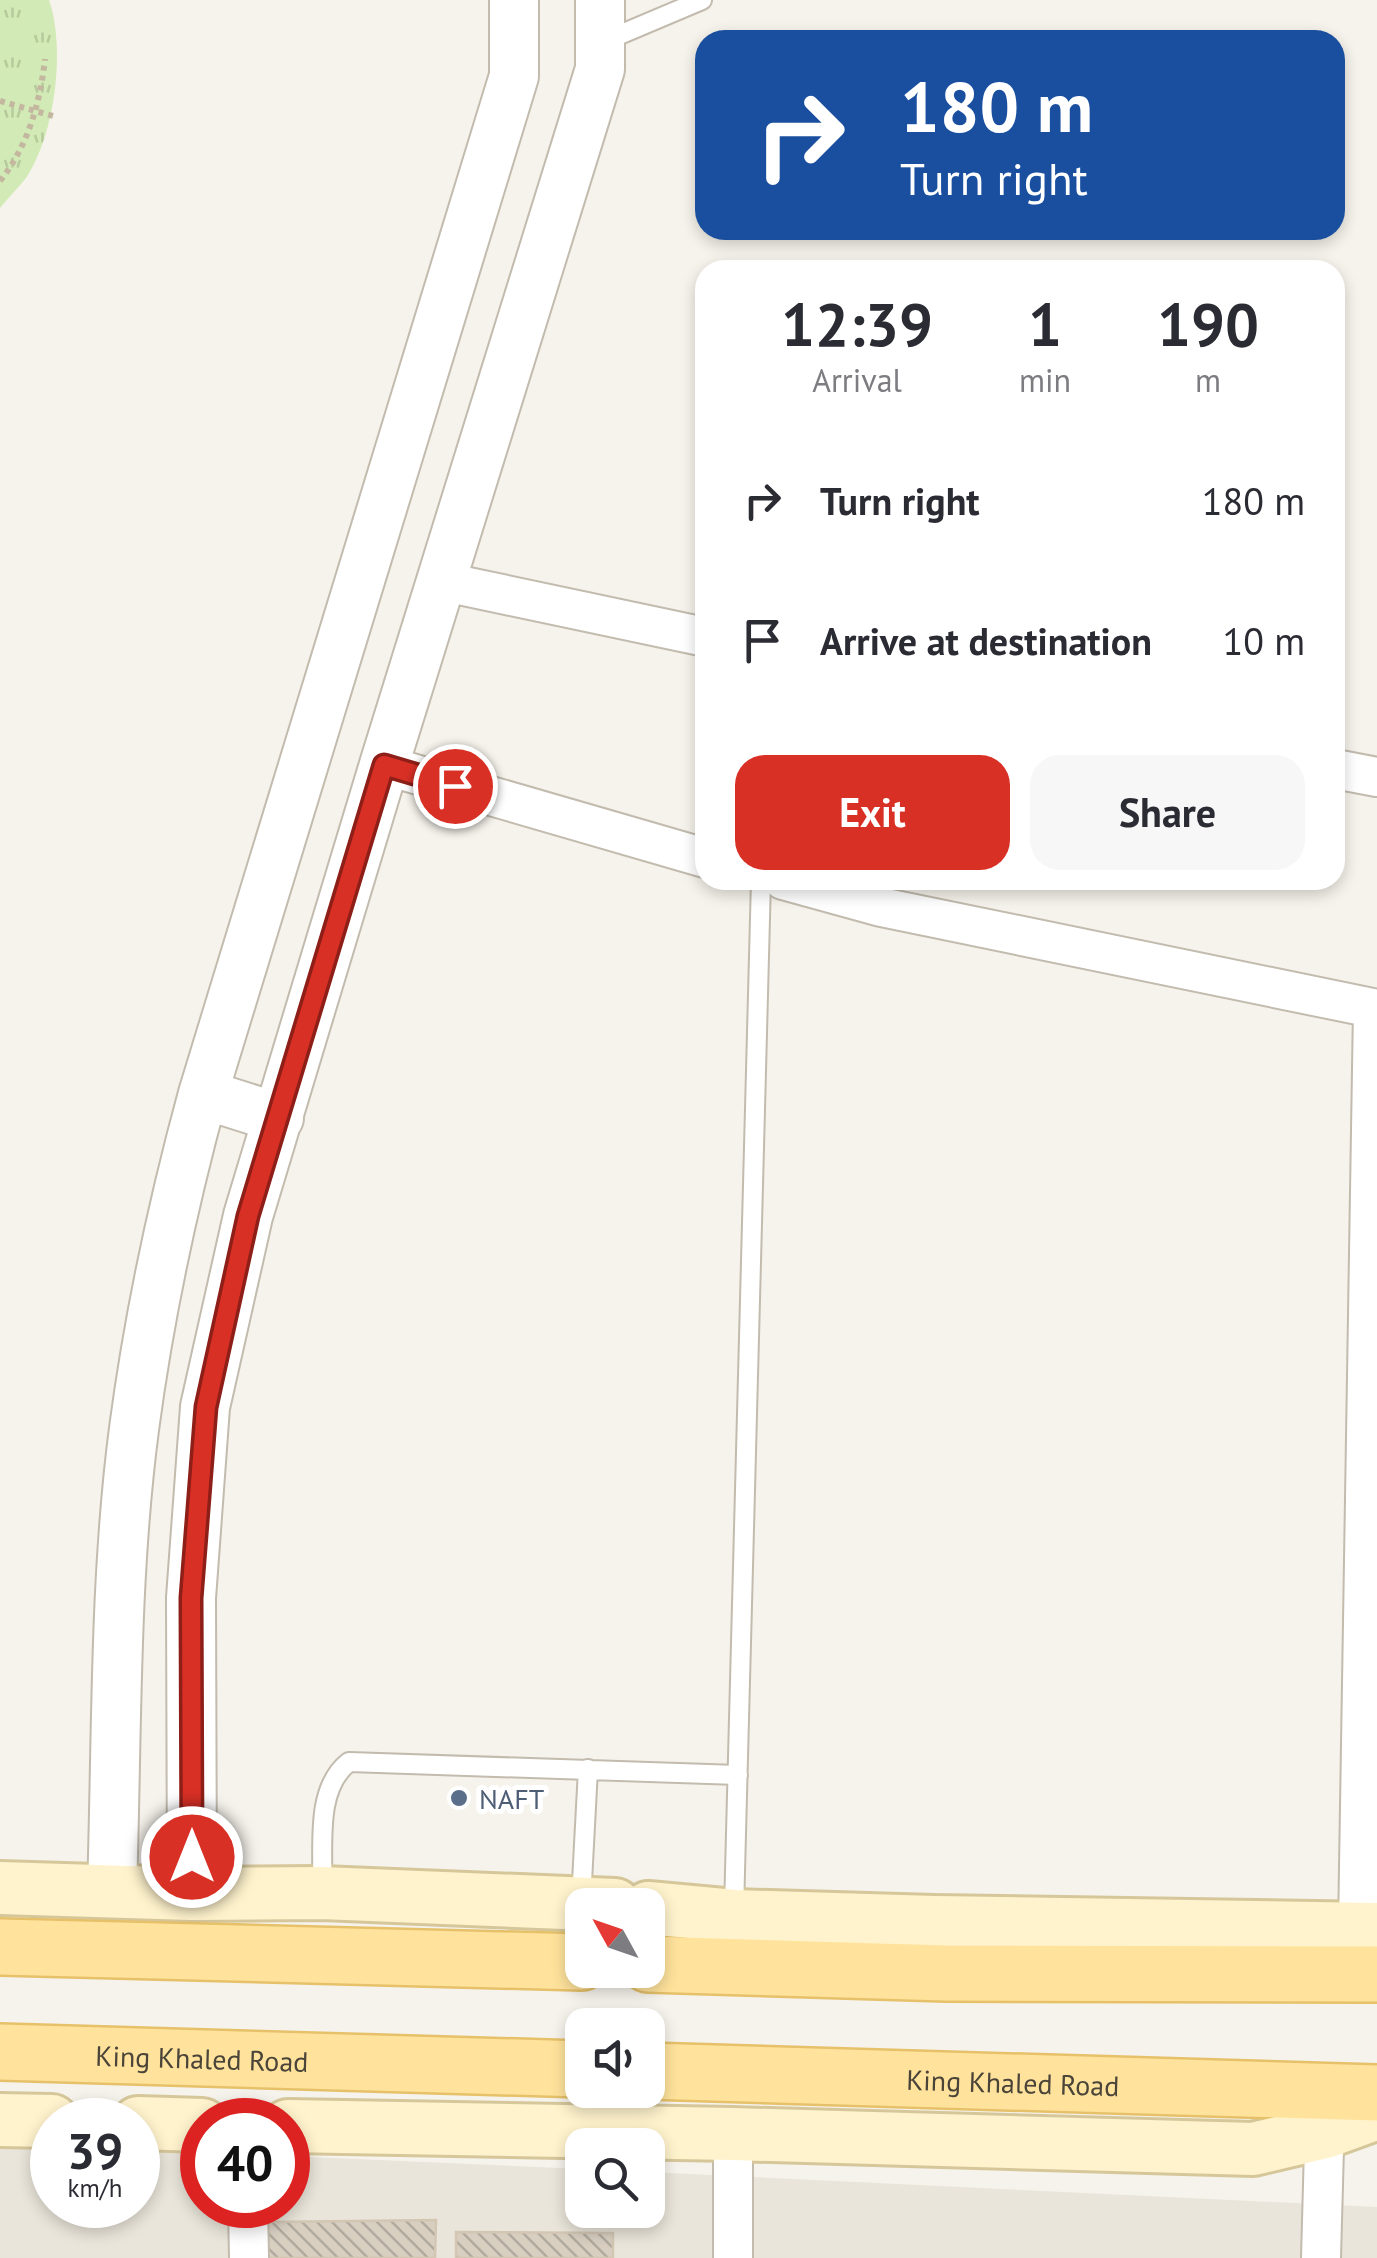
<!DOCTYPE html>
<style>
:root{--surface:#fff;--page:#f7f7f7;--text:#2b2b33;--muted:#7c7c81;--accent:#d93025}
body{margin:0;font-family:"PT Sans",sans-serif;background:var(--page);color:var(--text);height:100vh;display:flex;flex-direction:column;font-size:38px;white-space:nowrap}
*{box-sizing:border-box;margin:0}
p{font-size:32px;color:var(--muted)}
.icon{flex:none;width:55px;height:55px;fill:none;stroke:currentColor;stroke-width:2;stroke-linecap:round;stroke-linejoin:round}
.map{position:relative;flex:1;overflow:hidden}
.drawer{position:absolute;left:695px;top:260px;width:650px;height:630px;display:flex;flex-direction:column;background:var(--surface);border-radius:30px;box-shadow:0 5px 15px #0003}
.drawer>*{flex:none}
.hud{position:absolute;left:695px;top:30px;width:650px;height:210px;border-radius:30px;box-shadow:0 5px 15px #0003;background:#1a4fa0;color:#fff;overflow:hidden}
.needle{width:65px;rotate:310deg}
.tools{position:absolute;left:565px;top:1888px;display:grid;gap:20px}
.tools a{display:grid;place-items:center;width:100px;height:100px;border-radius:20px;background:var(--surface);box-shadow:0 5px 15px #0003;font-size:50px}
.speed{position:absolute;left:30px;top:2098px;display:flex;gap:20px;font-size:50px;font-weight:700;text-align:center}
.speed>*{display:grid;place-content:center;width:130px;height:130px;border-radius:50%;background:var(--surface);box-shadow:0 5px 15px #0003;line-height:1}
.speed small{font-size:25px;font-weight:400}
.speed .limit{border:15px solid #d22;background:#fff;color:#111}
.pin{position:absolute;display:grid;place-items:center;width:85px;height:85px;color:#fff;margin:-42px;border:5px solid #fff;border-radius:50%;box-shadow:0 2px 10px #0007}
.me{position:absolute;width:110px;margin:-55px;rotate:0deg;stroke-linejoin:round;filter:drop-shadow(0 0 8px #0008)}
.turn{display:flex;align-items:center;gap:35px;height:210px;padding:0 40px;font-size:45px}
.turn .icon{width:130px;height:130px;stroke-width:2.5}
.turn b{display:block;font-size:70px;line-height:85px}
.eta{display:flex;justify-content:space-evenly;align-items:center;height:170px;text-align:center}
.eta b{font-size:60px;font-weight:800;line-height:70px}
.button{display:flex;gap:20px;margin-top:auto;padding:20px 40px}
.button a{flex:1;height:115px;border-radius:30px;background:var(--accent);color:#fff;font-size:40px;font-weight:800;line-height:115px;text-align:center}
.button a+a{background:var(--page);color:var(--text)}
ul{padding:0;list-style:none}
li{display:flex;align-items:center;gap:30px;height:140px;padding:0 40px}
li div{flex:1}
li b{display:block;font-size:38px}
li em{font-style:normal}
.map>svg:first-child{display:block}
.residential{fill:#eae5da}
.park{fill:url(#park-tufts)}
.building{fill:url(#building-back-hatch);stroke:#d3c7b4;stroke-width:2.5}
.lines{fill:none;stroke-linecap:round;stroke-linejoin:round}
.service-casing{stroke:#c2bbae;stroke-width:22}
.minor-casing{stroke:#c2bbae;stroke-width:42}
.tertiary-casing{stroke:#c2bbae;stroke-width:52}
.secondary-casing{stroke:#d6c79b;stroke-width:58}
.primary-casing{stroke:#e6c16a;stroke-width:60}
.path{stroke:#c4b79f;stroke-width:6;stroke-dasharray:5 5;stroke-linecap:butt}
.service{stroke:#fff;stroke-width:18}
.minor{stroke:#fff;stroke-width:38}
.tertiary{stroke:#fff;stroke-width:48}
.secondary{stroke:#fff3cd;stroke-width:52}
.primary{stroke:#ffe39c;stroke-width:55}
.route-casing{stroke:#8d1f18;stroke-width:25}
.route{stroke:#d93025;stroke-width:18}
.service-dot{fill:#5c6f8a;stroke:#fff;stroke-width:4}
.labels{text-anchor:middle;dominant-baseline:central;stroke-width:10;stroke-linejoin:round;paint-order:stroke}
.service-label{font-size:28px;fill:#4e5e75;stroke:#fff;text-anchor:start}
.street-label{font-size:28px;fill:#4b4439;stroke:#fff}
</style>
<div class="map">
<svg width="1377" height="2258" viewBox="0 0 1377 2258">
<defs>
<pattern id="park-tufts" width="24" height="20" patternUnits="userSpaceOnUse" patternTransform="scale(2.5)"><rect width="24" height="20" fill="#d2eab5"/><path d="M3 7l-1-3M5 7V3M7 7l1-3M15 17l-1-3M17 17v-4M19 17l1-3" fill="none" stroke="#b6ca9c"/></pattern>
<pattern id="building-back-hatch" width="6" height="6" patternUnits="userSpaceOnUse" patternTransform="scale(2.5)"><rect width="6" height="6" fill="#d8cfc1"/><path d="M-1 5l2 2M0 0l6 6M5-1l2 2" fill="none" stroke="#b1aa9e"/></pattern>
</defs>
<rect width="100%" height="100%" fill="#f6f3ec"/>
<path class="residential" d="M0,2142L52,2144V2205H138V2148L202,2152V2205H288V2156L582,2169V2210H648V2172L1377,2207V2258H0Z"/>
<path class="park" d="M0,0H49C66,49 55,135 26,178C18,188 8,198 0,208Z"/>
<path class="building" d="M436,2220L435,2258H267L268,2222Z
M456,2232L613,2233V2258H456Z"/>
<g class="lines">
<g class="service-casing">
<path id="service" d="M605,41L702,0
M322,1889C324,1848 314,1789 349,1762L738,1775
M581,1901L588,1769
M734,1910L761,880"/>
</g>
<g class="minor-casing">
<path id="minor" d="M440,581L705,637
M384,765L705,858
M1335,769L1377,777
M783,880L881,907L1377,1009
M1358,1929L1373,1008
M733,2134V2258
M248,2205L249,2258
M1321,2258L1325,2111"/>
</g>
<g class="tertiary-casing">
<path id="tertiary" d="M203,1094L279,1118
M112,1891C117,1738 114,1581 134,1429C149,1316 173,1204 203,1094L514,76V0
M192,1894L191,1598L205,1407L248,1216L384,765L600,69V0"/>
</g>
<g class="secondary-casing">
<path id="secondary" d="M0,1888L192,1894L322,1893L615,1905
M648,1908L734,1916L934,1922L1377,1929
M0,2120L52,2121
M138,2123L202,2125
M288,2126L733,2134L1253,2149L1325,2132L1377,2113"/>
</g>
<g class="primary-casing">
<g id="primary">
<path d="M0,1947L582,1962"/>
<path d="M648,1964L946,1973L1377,1974"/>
<path id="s1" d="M0,2052L582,2069"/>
<path id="s2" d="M648,2071L1377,2093"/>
</g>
</g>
<path class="path" d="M0,101L53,116
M0,181C28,146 40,103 45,59"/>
<use href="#service" class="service"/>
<use href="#minor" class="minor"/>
<use href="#tertiary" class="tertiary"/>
<use href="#secondary" class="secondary"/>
<use href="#primary" class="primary"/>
</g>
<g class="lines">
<g class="route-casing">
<path id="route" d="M192,1857L191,1598L206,1407L248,1216L384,765L455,786"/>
</g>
<use href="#route" class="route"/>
</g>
<circle class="service-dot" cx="459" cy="1798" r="10"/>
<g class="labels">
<g class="service-label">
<text x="479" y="1798">NAFT</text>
</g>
<g class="street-label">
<text stroke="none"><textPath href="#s1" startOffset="202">King Khaled Road</textPath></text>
<text stroke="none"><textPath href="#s2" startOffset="365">King Khaled Road</textPath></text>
</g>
</g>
</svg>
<div class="tools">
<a><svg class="needle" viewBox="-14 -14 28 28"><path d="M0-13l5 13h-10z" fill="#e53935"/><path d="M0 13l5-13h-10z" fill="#7c7c81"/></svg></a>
<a><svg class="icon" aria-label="sound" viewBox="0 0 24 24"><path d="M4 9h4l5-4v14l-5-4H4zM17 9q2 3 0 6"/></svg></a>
<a><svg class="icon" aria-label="search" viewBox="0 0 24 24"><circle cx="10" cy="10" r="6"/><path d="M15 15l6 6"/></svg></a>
</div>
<div class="speed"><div>39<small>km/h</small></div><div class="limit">40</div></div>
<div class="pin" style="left:455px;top:786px;background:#d93025"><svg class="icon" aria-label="arrive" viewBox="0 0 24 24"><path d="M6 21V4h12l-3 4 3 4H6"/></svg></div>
<svg class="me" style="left:192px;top:1857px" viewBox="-20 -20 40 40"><circle r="17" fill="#d93025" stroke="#fff" stroke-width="3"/><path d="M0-11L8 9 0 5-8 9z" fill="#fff"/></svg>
<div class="hud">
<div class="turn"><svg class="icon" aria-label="right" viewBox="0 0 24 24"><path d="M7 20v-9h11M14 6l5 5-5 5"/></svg><div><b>180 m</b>Turn right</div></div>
</div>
<section class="drawer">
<div class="eta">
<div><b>12:39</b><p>Arrival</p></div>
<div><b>1</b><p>min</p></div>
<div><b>190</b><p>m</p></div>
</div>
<ul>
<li><svg class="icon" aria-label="right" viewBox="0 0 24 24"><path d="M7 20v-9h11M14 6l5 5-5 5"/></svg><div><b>Turn right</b></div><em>180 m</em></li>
<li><svg class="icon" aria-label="arrive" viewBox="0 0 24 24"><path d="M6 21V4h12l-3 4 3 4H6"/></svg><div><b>Arrive at destination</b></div><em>10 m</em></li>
</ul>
<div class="button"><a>Exit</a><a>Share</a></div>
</section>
</div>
